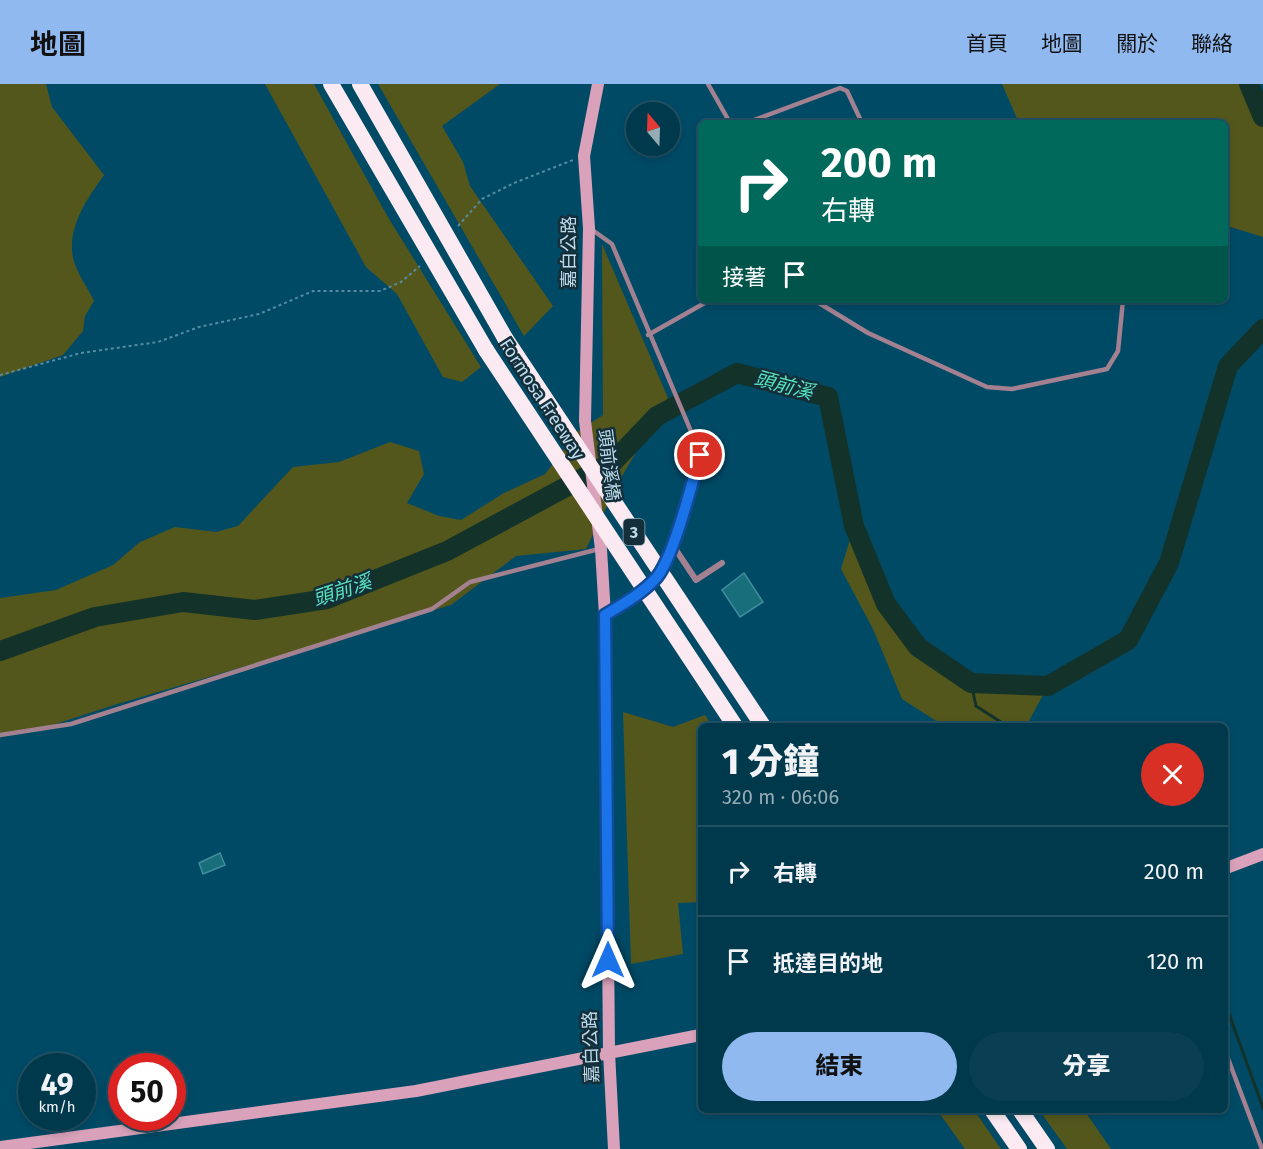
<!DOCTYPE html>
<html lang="zh-TW">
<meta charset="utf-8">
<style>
:root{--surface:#00384c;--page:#0a3f53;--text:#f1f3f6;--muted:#95acb5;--line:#225264;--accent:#90b9f0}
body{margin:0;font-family:"Fira Sans","Noto Sans TC",sans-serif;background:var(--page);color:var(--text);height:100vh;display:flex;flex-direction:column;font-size:22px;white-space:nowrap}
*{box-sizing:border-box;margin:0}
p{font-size:20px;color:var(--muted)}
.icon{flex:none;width:33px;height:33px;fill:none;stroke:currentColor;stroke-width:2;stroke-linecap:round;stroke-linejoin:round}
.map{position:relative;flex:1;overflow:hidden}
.panel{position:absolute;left:698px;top:639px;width:530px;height:390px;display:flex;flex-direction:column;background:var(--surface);border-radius:9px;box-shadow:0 3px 9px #0003,0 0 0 2px var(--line)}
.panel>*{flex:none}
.guide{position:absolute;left:698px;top:36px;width:530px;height:183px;border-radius:9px;box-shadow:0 3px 9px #0003,0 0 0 2px var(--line);background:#00695c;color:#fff;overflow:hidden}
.needle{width:39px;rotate:341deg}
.tools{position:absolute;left:626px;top:18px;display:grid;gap:12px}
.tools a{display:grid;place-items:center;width:54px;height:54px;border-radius:50%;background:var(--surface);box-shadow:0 3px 9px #0003,0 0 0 2px var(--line);font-size:30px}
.speed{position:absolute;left:18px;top:969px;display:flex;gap:12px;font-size:30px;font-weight:700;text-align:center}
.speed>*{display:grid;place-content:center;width:78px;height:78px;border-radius:50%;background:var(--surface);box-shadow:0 3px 9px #0003,0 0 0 2px var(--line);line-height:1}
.speed small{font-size:15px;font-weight:400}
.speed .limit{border:9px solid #d22;background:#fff;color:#111}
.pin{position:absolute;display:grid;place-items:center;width:51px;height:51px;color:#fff;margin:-26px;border:3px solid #fff;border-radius:50%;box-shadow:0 2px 6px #0007}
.me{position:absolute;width:66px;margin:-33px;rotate:0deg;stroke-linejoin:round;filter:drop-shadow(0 0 4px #0008)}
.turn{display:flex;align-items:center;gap:21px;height:126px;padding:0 24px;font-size:27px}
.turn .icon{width:78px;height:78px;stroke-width:2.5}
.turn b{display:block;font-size:42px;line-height:51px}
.then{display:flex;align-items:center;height:57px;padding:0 24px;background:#0003;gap:12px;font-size:22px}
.round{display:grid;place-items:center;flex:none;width:63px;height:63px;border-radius:32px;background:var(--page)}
.overview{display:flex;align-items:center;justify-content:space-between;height:102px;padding:0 24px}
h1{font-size:36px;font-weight:800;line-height:45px}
.primary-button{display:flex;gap:12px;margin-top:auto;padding:12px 24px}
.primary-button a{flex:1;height:69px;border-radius:36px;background:var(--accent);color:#111;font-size:24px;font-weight:800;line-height:69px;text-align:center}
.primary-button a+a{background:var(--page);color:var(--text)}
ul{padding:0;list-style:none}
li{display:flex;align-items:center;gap:18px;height:90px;padding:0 24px;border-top:2px solid var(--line)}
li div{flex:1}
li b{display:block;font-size:22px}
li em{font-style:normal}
header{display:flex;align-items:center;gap:36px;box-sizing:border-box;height:84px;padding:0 30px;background:var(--accent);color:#111}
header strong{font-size:28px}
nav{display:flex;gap:33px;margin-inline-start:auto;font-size:21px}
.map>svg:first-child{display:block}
.green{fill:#54571c}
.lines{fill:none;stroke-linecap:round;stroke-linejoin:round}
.stream{stroke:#13332a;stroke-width:3}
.river{stroke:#13332a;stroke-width:20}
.building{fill:#196e7c;stroke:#408d9c;stroke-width:1.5}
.path{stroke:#568ca3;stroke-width:2;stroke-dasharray:3 3;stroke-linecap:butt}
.lane{stroke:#a38190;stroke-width:4.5}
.street{stroke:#a38190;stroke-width:6}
.secondary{stroke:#d9a2ba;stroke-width:12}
.highway{stroke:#fbeaf1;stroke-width:16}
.highway-bridge{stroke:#fbeaf1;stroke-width:16}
.route-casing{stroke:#114b97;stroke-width:15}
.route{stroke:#1a73e8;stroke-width:10}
.labels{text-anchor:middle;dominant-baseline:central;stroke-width:5;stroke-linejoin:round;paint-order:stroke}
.shield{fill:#142e3a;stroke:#8aa7b6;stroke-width:1.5}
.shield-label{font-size:16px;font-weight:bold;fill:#bddbeb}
.street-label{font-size:18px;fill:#bddbeb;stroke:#142e3a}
.water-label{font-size:20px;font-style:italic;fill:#57e4bd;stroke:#142e3a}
</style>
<header>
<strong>地圖</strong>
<nav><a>首頁</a><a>地圖</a><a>關於</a><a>聯絡</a></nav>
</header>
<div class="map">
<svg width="1263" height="1065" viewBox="0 0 1263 1065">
<rect width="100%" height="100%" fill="#004a66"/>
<path class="green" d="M0,0H46L52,23L104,91C87,115 67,143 73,174C76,188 88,204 94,217L85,232L83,247L63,271L0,293Z
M265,0H314L389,135L481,283L462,298L443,293L397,210L366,183Z
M378,0H500L442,42L463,78L470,102L553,222L524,252Z
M1002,0H1249L1263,33V153L1224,141V39H1019Z
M602,160L668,314L619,397L586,465L516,472L451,521L111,622L31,648L0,651V514L56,506L113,481L140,458L175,443L216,448L238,442L293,383L339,378L390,358L419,367L424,390L407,419L439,432L461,436L504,409L545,390L578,347L603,331Z
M854,442L886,520L918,563L971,599L1048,602L1026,642H944L902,615L873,545L841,485Z
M623,628L673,643L705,631L712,642H700V818L678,819L683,870L631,880Z
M937,1026H974L1001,1065H965Z
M1039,1026H1084L1111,1065H1067Z"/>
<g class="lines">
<path class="stream" d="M971,599L976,622L1007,642
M1224,916L1263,1024"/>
<path class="river" d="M1249,0L1263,33
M0,567L95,533L183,518L255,526L327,515L447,467L614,377L657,332L737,289L828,313L854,442L886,520L918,563L971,599L1048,602L1128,556L1169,479L1228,282L1263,245"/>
</g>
<path class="building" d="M744,489L763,518L740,533L722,506Z
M220,769L225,781L203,790L199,779Z"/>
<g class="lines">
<path class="path" d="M458,142L482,115L514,99L573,76
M0,291L81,269L158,258L199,243L259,230L313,207H380L401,198L420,182"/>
<path class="lane" d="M708,0L729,37L735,39
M746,39L840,4L847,7L862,39
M591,145L612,160L701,371L672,460L662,482
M814,216L868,249L987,303L1012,305L1107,285L1118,267L1123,216
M648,251L710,216
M606,530L628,517L659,490
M0,651L71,640L432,525L470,498L599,465
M1224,964L1262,1065"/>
<path class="street" d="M672,460L696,496L722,479"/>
<path class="secondary" d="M598,0L584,72L589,144L585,337L601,465L605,531L609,968L614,1065
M1224,785L1263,770
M0,1063L416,1007L700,951"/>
<path class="highway" d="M331,0L486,266
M360,0L505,254
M992,1026L1019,1065
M1020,1026L1047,1065"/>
<path class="highway-bridge" d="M505,254L763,642
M486,266L735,642"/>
</g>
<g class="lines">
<g class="route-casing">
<path id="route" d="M608,876L605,531C623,520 643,509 657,493C674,472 692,399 700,371"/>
</g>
<use href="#route" class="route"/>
</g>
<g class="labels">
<rect class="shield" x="623.5" y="435" width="21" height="26" rx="4.5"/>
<g class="shield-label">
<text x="634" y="448">3</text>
</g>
<g class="street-label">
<text transform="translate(569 168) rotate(-90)">嘉白公路</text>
<text transform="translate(542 315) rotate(57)">Formosa Freeway</text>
<text transform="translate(609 381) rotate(83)">頭前溪橋</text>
<text transform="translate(591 963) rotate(-92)">嘉白公路</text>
</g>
<g class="water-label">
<text transform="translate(784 301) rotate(15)">頭前溪</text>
<text transform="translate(342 506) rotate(-18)">頭前溪</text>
</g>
</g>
</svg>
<div class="tools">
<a><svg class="needle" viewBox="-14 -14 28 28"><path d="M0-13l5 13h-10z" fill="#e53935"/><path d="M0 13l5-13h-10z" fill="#95acb5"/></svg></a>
</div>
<div class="speed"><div>49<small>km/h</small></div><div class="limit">50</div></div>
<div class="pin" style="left:700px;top:371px;background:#d93025"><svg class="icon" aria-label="arrive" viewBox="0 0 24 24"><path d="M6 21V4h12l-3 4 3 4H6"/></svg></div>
<svg class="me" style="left:608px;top:876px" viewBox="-20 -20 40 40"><path d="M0-17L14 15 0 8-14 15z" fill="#1a73e8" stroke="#fff" stroke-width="4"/></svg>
<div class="guide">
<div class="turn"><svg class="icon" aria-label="right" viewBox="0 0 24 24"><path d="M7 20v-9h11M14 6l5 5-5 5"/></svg><div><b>200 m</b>右轉</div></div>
<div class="then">接著<svg class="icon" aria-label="arrive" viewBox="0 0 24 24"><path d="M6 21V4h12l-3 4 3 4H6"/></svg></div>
</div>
<section class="panel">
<div class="overview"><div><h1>1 分鐘</h1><p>320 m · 06:06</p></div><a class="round" style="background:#d93025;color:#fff"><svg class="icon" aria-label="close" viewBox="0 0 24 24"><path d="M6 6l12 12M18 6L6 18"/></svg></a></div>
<ul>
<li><svg class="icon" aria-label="right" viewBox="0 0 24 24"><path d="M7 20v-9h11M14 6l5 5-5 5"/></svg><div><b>右轉</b></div><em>200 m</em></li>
<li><svg class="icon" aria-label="arrive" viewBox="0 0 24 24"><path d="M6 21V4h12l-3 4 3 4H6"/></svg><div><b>抵達目的地</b></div><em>120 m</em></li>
</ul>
<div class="primary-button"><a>結束</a><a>分享</a></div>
</section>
</div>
